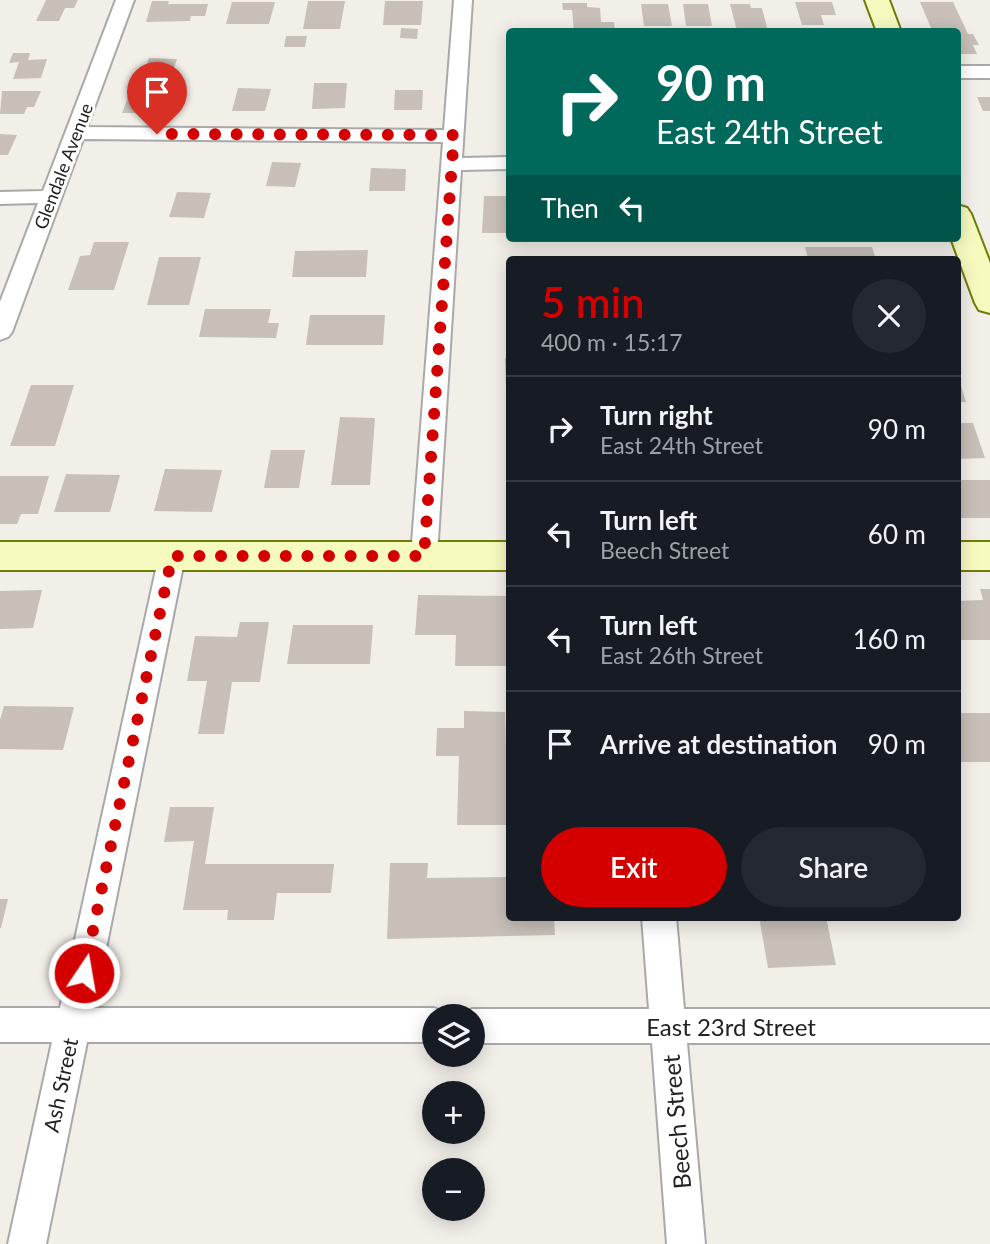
<!DOCTYPE html>
<meta charset="utf-8">
<style>
:root{--surface:#171b24;--page:#242831;--text:#f1f3f6;--muted:#9ea1a6;--line:#363941;--accent:#d40000}
body{margin:0;font-family:Lato,sans-serif;background:var(--page);color:var(--text);height:100vh;display:flex;flex-direction:column;font-size:26px;white-space:nowrap}
*{box-sizing:border-box;margin:0}
p{font-size:23px;color:var(--muted)}
.icon{flex:none;width:38px;height:38px;fill:none;stroke:currentColor;stroke-width:2;stroke-linecap:round;stroke-linejoin:round}
.map{position:relative;flex:1;overflow:hidden}
.drawer{position:absolute;left:506px;top:256px;width:455px;height:665px;display:flex;flex-direction:column;background:var(--surface);border-radius:7px;box-shadow:0 4px 18px #0003}
.drawer>*{flex:none}
.banner{position:absolute;left:506px;top:28px;width:455px;height:214px;border-radius:7px;box-shadow:0 4px 18px #0003;background:#00695c;color:#fff;overflow:hidden}
.controls{position:absolute;left:422px;top:1004px;display:grid;gap:14px}
.controls a{display:grid;place-items:center;width:63px;height:63px;border-radius:50%;background:var(--surface);box-shadow:0 4px 18px #0003;font-size:35px}
.pin{position:absolute;display:grid;place-items:center;width:60px;height:60px;color:#fff;margin:-72px -30px;border-radius:50% 50% 50% 0;rotate:-45deg;box-shadow:0 0 7px #0007}
.pin .icon{rotate:45deg}
.me{position:absolute;width:77px;margin:-38px;rotate:12deg;stroke-linejoin:round;filter:drop-shadow(0 0 5px #0008)}
.turn{display:flex;align-items:center;gap:24px;height:147px;padding:0 35px;font-size:32px}
.turn .icon{width:91px;height:91px;stroke-width:2.5}
.turn b{display:block;font-size:49px;line-height:60px}
.then{display:flex;align-items:center;height:66px;padding:0 35px;background:#0003;gap:14px;font-size:26px}
.round{display:grid;place-items:center;flex:none;width:74px;height:74px;border-radius:37px;background:var(--page)}
.overview{display:flex;align-items:center;justify-content:space-between;height:119px;padding:0 35px}
h1{font-size:42px;font-weight:600;line-height:52px;color:var(--accent)}
.cta{display:flex;gap:14px;margin-top:auto;padding:14px 35px}
.cta a{flex:1;height:80px;border-radius:42px;background:var(--accent);color:#fff;font-size:28px;font-weight:600;line-height:80px;text-align:center}
.cta a+a{background:var(--page);color:var(--text)}
ul{padding:0;list-style:none}
li{display:flex;align-items:center;gap:21px;height:105px;padding:0 35px;border-top:2px solid var(--line)}
li div{flex:1}
li b{display:block;font-size:26px}
li em{font-style:normal}
.map>svg:first-child{display:block}
.building{fill:#c7bfb8}
.lines{fill:none;stroke-linecap:round;stroke-linejoin:round}
.street-casing{stroke:#a9a9a9;stroke-width:4}
.secondary-casing{stroke:#707d05;stroke-width:4}
.street{fill:#fff;fill-rule:evenodd}
.secondary{fill:#f7fabf;fill-rule:evenodd}
.route{stroke:#d40000;stroke-width:12;stroke-dasharray:0 21.6}
.labels{text-anchor:middle;dominant-baseline:central;stroke-width:6;stroke-linejoin:round;paint-order:stroke}
.far-street-label{font-size:18px;fill:#222;stroke:#fff}
.street-label{font-size:21px;fill:#222;stroke:#fff}
.near-street-label{font-size:24px;fill:#222;stroke:#fff}
</style>
<div class="map">
<svg width="990" height="1244" viewBox="0 0 990 1244">
<rect width="100%" height="100%" fill="#f2efe9"/>
<path class="building" d="M46,0H78L74,8H65L59,21H36Z
M152,1H169L168,4H208L205,16H191L190,21L146,22Z
M308,1H345L340,29H303Z
M385,1H423L421,25H383Z
M232,2H275L269,24H226Z
M795,2H832L836,15H821L824,25H802Z
M920,2H953L968,34H973L979,45H973L977,54H957V32L931,28Z
M562,3H587V7L600,8L601,22H614L615,31H574L572,10H563Z
M641,4H668L672,26H644Z
M683,4H708L712,26H686Z
M730,4H750L751,8H762L768,31H737Z
M401,28L418,29L417,39L400,38Z
M286,36H307L305,47H284Z
M13,53H30L28,60L47,59L41,78L13,79L19,62L9,63Z
M149,58L177,59L169,81H149L151,75H142Z
M314,83H347L345,108L312,109Z
M238,88L271,89L265,111H232Z
M395,90H423L422,110H394Z
M2,91H41L34,107H27L24,114H0Z
M130,92L179,93L172,113H122Z
M977,97H990V111H983Z
M0,134L17,135L8,155H0Z
M272,162L301,163L295,187L266,186Z
M371,168L406,169L405,191H369Z
M177,192L211,193L204,218L169,217Z
M484,196H509V233H482Z
M94,242H129L114,290H68L80,256L90,255Z
M805,247H872L876,259H808Z
M368,250L366,277H292L295,251Z
M159,257H201L189,305H147Z
M205,309H271L268,323H279L276,338L199,337Z
M310,315H385L383,345H306Z
M505,358H509V391H506Z
M957,376H958L966,402H957Z
M31,385H74L55,446H10Z
M340,417L375,418L370,485H331Z
M957,423H973L985,458L957,459Z
M271,450H305L299,488H264Z
M165,469L222,470L212,512L154,511Z
M66,474L120,475L110,512H54Z
M0,476H49L38,514H21L17,524H0Z
M957,480H990V518H957Z
M980,589H990V640H957V601L983,600Z
M42,590L33,628L0,629V591Z
M418,595L509,596V666H455L456,635H415Z
M240,622H269L260,682H232L224,734H198L207,681H187L195,636L237,637Z
M293,625H373L370,664H287Z
M4,706L74,707L63,750L0,749V720Z
M464,711L505,712L508,825H457L459,756H436L437,728H464Z
M957,713H990V762H958Z
M170,807H214L205,864H334L331,893H277L274,920H227L228,910H183L194,841L164,842Z
M390,863H428L427,878L509,877V917H554L555,935L387,939Z
M0,899H8L1,928H0Z
M759,917H826L836,965L768,968Z"/>
<g class="lines">
<g class="street-casing">
<path id="street" d="M116,0H134L87,127L444,130L454,0H472L462,158L509,157V169L461,170L437,556L433,563L424,566L415,563L411,556L443,142L83,139L12,332L8,337L0,340V302L38,203L0,204V192L43,191Z
M957,66H990V78H957Z
M172,546L181,549L185,556L94,1008H434L446,1013L448,1017H434V1042H87L46,1244H8L52,1042H0V1008H60L159,556L163,549Z
M642,917H676L684,1009H990V1043H687L705,1244H667L652,1043H472V1017H458L472,1009H649Z"/>
</g>
<g class="secondary-casing">
<path id="secondary" d="M865,0H889L901,32H877Z
M957,205L967,208L971,214L990,263V313L979,310L975,303L951,238H957Z
M0,542H509V570H0Z
M957,542H990V570H957Z"/>
</g>
<use href="#street" class="street"/>
<use href="#secondary" class="secondary"/>
</g>
<g class="lines">
<path class="route" d="M84,973L172,556H424L454,135L157,134"/>
</g>
<g class="labels">
<g class="far-street-label">
<text transform="translate(63 166) rotate(-69)">Glendale Avenue</text>
</g>
<g class="street-label">
<text transform="translate(60 1085) rotate(-78)">Ash Street</text>
</g>
<g class="near-street-label">
<text x="731" y="1026">East 23rd Street</text>
<text transform="translate(676 1122) rotate(-95)">Beech Street</text>
</g>
</g>
</svg>
<div class="controls">
<a><svg class="icon" aria-label="layers" viewBox="0 0 24 24"><path d="M12 4l9 5-9 5-9-5zM3 14l9 5 9-5"/></svg></a>
<a>+</a>
<a>−</a>
</div>
<div class="pin" style="left:157px;top:134px;background:#d93025"><svg class="icon" aria-label="arrive" viewBox="0 0 24 24"><path d="M6 21V4h12l-3 4 3 4H6"/></svg></div>
<svg class="me" style="left:84px;top:973px" viewBox="-20 -20 40 40"><circle r="17" fill="#d40000" stroke="#fff" stroke-width="3"/><path d="M0-11L8 9 0 5-8 9z" fill="#fff"/></svg>
<div class="banner">
<div class="turn"><svg class="icon" aria-label="right" viewBox="0 0 24 24"><path d="M7 20v-9h11M14 6l5 5-5 5"/></svg><div><b>90 m</b>East 24th Street</div></div>
<div class="then">Then<svg class="icon" aria-label="left" viewBox="0 0 24 24"><path d="M17 20v-9H6M10 6l-5 5 5 5"/></svg></div>
</div>
<section class="drawer">
<div class="overview"><div><h1>5 min</h1><p>400 m · 15:17</p></div><a class="round"><svg class="icon" aria-label="close" viewBox="0 0 24 24"><path d="M6 6l12 12M18 6L6 18"/></svg></a></div>
<ul>
<li><svg class="icon" aria-label="right" viewBox="0 0 24 24"><path d="M7 20v-9h11M14 6l5 5-5 5"/></svg><div><b>Turn right</b><p>East 24th Street</p></div><em>90 m</em></li>
<li><svg class="icon" aria-label="left" viewBox="0 0 24 24"><path d="M17 20v-9H6M10 6l-5 5 5 5"/></svg><div><b>Turn left</b><p>Beech Street</p></div><em>60 m</em></li>
<li><svg class="icon" aria-label="left" viewBox="0 0 24 24"><path d="M17 20v-9H6M10 6l-5 5 5 5"/></svg><div><b>Turn left</b><p>East 26th Street</p></div><em>160 m</em></li>
<li><svg class="icon" aria-label="arrive" viewBox="0 0 24 24"><path d="M6 21V4h12l-3 4 3 4H6"/></svg><div><b>Arrive at destination</b></div><em>90 m</em></li>
</ul>
<div class="cta"><a>Exit</a><a>Share</a></div>
</section>
</div>
